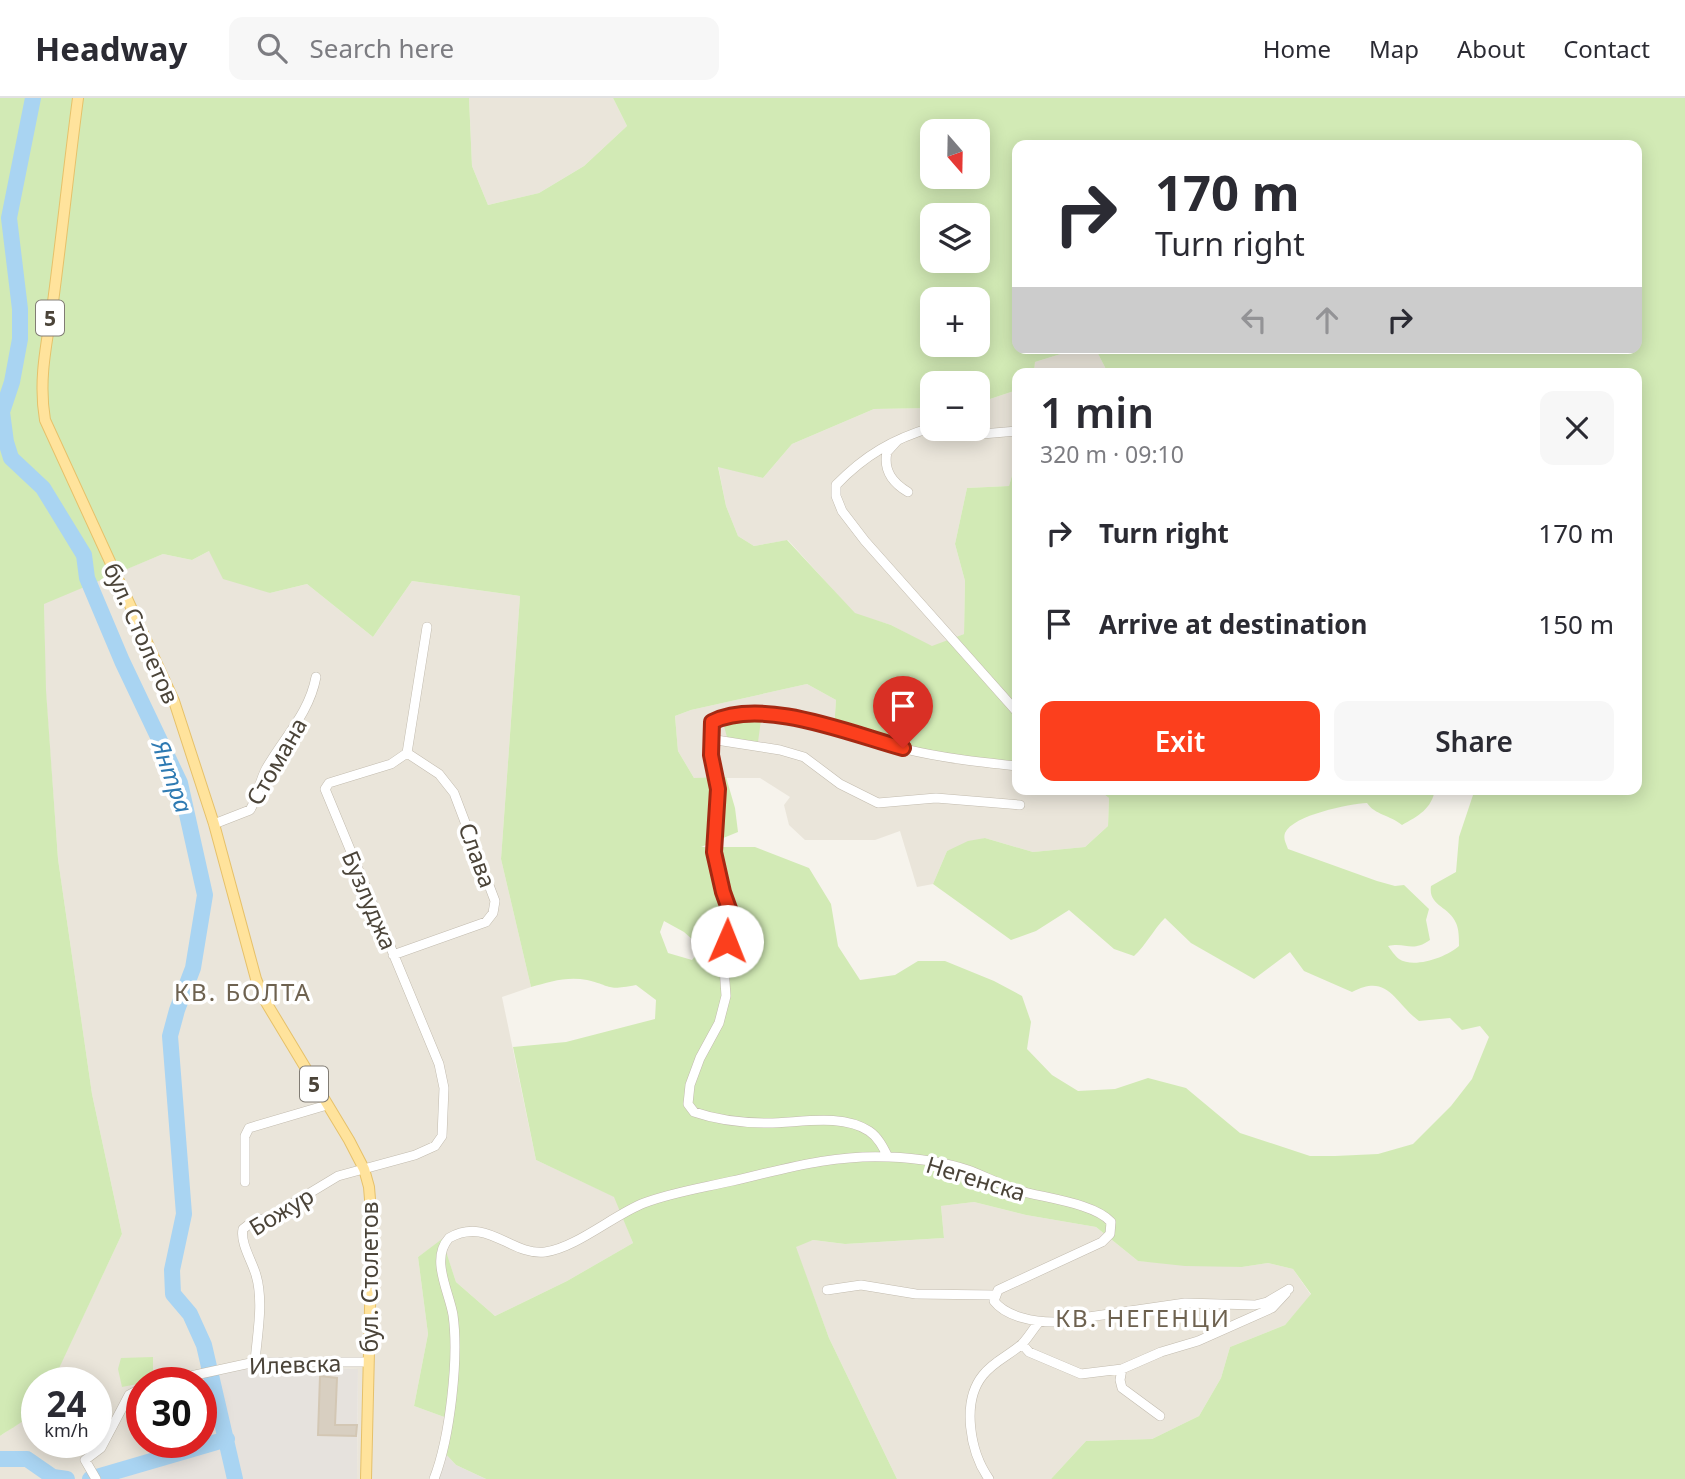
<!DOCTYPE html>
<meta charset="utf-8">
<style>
:root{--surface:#fff;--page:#f7f7f7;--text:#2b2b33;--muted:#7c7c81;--line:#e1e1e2;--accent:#fc3f1d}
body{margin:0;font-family:"Noto Sans",sans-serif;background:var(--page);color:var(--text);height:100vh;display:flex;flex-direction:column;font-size:26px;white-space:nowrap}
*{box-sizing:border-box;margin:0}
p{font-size:23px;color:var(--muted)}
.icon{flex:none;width:38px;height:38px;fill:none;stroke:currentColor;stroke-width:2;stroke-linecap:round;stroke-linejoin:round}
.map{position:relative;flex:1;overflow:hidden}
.side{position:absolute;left:1012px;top:270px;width:630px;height:427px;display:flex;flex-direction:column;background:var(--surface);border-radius:14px;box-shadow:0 4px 18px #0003}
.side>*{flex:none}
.guide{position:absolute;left:1012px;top:42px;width:630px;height:214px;border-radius:14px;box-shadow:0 4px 18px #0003;background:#fff;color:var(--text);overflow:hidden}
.needle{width:46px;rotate:160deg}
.fabs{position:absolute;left:920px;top:21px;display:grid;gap:14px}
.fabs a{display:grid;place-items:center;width:70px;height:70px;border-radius:14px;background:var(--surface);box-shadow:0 4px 18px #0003;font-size:35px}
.speed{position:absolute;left:21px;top:1269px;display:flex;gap:14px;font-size:35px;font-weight:700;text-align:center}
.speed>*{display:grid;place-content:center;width:91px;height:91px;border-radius:50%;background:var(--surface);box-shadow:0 4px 18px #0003;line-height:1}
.speed small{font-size:18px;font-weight:400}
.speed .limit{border:10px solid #d22;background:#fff;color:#111}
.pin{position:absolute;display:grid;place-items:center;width:60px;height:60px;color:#fff;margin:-72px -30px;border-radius:50% 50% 50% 0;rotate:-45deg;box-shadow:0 0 7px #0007}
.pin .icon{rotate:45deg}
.me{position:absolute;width:77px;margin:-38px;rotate:1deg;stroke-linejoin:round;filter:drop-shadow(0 0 5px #0008)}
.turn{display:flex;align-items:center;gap:24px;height:147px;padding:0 28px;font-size:32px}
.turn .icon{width:91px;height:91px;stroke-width:2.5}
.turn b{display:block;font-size:49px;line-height:60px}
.lanes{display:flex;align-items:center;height:66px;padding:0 28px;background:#0003;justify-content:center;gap:35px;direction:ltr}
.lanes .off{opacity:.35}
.round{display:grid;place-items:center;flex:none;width:74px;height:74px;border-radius:14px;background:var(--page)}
.headline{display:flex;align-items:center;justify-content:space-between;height:119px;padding:0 28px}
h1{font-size:42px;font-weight:600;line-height:52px}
.primary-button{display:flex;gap:14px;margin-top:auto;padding:14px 28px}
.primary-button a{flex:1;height:80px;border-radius:14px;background:var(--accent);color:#fff;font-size:28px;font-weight:600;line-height:80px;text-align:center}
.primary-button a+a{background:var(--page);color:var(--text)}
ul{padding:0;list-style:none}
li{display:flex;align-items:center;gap:21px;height:91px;padding:0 28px}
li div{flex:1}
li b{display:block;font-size:26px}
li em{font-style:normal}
header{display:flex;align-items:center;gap:42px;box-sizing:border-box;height:98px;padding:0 35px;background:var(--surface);border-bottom:2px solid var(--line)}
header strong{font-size:33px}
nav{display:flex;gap:38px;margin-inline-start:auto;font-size:24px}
.search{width:490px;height:63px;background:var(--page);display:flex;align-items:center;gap:18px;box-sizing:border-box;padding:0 24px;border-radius:14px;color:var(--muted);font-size:26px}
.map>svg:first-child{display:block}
.residential{fill:#eae5da}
.industrial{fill:#e6e2dd}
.green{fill:#d2eab5;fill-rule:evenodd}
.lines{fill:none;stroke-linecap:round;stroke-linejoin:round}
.river{stroke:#a9d4f2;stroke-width:16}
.building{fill:#d8cfc1;stroke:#d3c7b4;stroke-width:2}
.minor-casing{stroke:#c2bbae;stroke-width:10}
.major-casing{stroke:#e6c16a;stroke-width:12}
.minor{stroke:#fff;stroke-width:9}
.major{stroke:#ffe39c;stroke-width:10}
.route-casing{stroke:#a42913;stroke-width:18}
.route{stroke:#fc3f1d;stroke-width:12}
.labels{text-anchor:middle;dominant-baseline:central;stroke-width:7;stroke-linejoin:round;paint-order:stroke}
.shield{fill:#fff;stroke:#817c74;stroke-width:2}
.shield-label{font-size:21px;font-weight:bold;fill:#4b4439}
.street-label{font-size:23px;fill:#4b4439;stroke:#fff}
.water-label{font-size:24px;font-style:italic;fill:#2e7ab2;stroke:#fff}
.neighbourhood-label{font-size:24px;letter-spacing:2px;fill:#6e6250;stroke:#fff}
</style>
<header>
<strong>Headway</strong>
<div class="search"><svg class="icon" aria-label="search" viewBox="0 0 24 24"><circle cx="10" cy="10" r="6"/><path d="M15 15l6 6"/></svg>Search here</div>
<nav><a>Home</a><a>Map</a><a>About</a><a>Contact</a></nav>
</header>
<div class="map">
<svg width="1685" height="1381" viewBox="0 0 1685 1381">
<rect width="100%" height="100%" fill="#f6f3ec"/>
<path class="residential" d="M469,0H613L627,28L584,68L539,95L488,107L472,68Z
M1080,250H1095L1108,275H1034L1035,264Z
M1017,292V360L1009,388L967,390L955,446L965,483L964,536L932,549L891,527L855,516L788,442L754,448L738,438L726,408L718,368L763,380L792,346L874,311L933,310V331H978V305Z
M209,453L270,495L307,486L373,539L412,483L520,498L501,761L531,889L502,899L536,1062L615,1099L633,1145L567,1183L495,1218L456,1184L442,1142L418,1159L428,1236L414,1308L447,1320L434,1381H357L358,1271L256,1266L218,1274L192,1284H142V1344H189L118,1365L121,1381H0V1338L28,1319L37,1307V1344H96V1284H52L122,1136L92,996L58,761L45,584L44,505L163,456L192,462Z
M807,586L836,602L834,631L1017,668V691H1097L1109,700L1108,728L1085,749L1033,754L985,740L947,753L933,786L917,789L900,733L875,742H805L789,727L784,707L790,699L760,680H694L678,653L675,618L691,612Z
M974,1104L1026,1117L1096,1129L1138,1163L1242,1169L1268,1165L1293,1171L1311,1197L1285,1227L1230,1249L1221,1280L1199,1318L1152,1341L1086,1343L1051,1381H897L829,1240L795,1148L813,1142L845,1146L944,1140L941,1108Z"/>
<path class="industrial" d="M256,1266L358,1271L357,1381H121L117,1365L189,1344H201V1340L205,1339L201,1322V1284L192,1283L218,1274Z
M442,1352L456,1367L486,1381H434Z"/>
<path class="green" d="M0,0H469L472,68L488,107L539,95L584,68L627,28L613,0H1685V1381H1051L1086,1343L1152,1341L1199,1318L1221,1280L1230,1249L1285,1227L1311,1196L1293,1171L1268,1165L1242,1169L1185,1168L1138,1163L1096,1129L1026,1117L974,1104L941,1108L944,1140L845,1146L813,1142L796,1149L829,1240L897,1381H486L456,1367L442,1352L447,1320L414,1308L428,1236L418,1159L442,1141L456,1184L495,1218L567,1183L633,1145L614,1099L536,1062L513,949L566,944L655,921L656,902L636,887C605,893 613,888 587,882C567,878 549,884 531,889L501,761L520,498L412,483L373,539L307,486L270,495L223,481L209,453L192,462L163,456L44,506L46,592L58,761L92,996L122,1136L54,1281L52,1284H37C37,1320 27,1320 0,1338ZM933,33H978V79H933ZM1017,47H1636V250H1095L1108,275H1636V691H1475L1459,739L1456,774L1431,788C1428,808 1449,808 1456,825C1459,831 1459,841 1459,848C1447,859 1414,871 1399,861C1395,858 1391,852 1388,848C1407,844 1411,855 1430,842L1426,822L1429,811L1404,787L1395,788L1377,783L1288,751C1286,745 1283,741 1285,735C1293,717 1349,706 1367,705C1375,717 1390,717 1402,727C1418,718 1432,711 1435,691H1097L1109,700L1108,728L1085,749L1033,754L985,740L968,743L947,753L933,786L1011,842L1036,833L1069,812L1114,851L1134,858C1147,846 1153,832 1165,820L1191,845L1254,881L1290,854L1304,873L1352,894C1388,875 1393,903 1419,923L1450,920L1462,932L1480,928L1489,939L1472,981L1451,1008L1413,1046L1378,1056L1335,1058H1310L1240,1035L1186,990L1148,980L1115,991L1078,993L1052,977L1027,951L1031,924L1022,898L994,883L945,863H918L895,877L860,882L838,848L831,806L809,770L755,749H701L738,734L735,710L726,679L694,680L678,653L675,618L691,612L807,586L836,602L834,631L943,659L1017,668V360L1009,388L967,390L955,446L965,483L964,536L932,548L891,527L855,515L787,442L754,448L738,438L726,408L718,369L763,380L792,346L874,311L933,310V285H978V305L1017,292V275H1034L1035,264L1080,250H1017ZM933,117H978V163H933ZM933,201H978V247H933ZM664,823L684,834L702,850L692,862L668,855L660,834Z
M749,620L761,622L758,644L727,639L724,628L737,621Z
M153,1259V1283L122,1289L118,1271L121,1260Z"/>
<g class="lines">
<path class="river" d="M33,0L9,120L20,211V241L12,284L2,314L6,344L11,360L43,390L84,457L87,480L122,563L180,685L205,797L193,870L177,912L170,938L184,1116L172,1172L173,1196L190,1216L204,1247L235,1381
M0,1361H27L53,1379L67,1381
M90,1381L227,1341"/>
</g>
<path class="building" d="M320,1278L337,1280L335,1327H357L356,1338L318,1337Z"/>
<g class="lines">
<g class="minor-casing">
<path id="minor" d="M933,329C893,341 865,357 836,387V398L842,413L865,443L1017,614
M964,331L982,336L1017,333
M897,343L887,354C883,373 893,385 908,394
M710,641L780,652L804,659L840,686L878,705L936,700L1020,707
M214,726L250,712C258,699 259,684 266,671C284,639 309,616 316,579
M393,857L486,824L493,815L495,803L454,695L439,676L407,655
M888,1059C883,1049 878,1039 869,1033C841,1015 799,1025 768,1025C743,1025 717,1022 694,1014L688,1006L690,987L700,960L719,925L726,898L724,869L731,819L723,794L714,754L718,691L711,657L712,624C764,597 852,638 905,651C942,660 979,664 1017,668
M245,1084V1038L249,1030L327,1007
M827,1192L861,1187L916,1196L994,1197
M1022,1246L1029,1254L1081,1276L1122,1271L1161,1254L1198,1243L1272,1210L1286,1195
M255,1264C257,1237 264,1204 256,1177C252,1163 240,1145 243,1131L252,1124L270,1119L338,1078L415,1057L435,1048L442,1038L444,990L439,966L325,691L329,685L391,666L407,655L427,529
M1122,1271L1120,1282L1122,1290L1160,1318
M163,1284L255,1264H368
M96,1381L85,1362L101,1350L129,1297L142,1290
M434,1381C450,1340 459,1260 453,1217C449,1193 430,1161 449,1140C487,1118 511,1158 545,1154C576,1150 615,1116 644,1105C674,1094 702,1090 732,1083C784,1071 835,1056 889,1059C914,1060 944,1064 968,1072C984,1078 1000,1086 1017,1092C1043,1100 1095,1105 1111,1124L1110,1136L1102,1144L998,1192L994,1203C1006,1219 1035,1224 1054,1224L1185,1205L1255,1207L1267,1204L1289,1191
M989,1381C970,1354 961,1304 983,1277C994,1263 1010,1257 1022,1246C1028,1240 1033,1231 1039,1224"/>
</g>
<g class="major-casing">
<path id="major" d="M78,0C69,68 62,136 53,204C47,244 38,281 45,322L174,603L214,726L256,881L264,901L349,1042L364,1071L369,1089L372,1126L366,1381"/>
</g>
<use href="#minor" class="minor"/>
<use href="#major" class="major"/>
</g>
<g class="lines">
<g class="route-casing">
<path id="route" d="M727,843L732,819L723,794L714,754L718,691L711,657L712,624C763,599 851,636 903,650"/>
</g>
<use href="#route" class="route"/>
</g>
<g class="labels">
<g class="shield">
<rect x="36" y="202.5" width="28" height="35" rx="5"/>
<rect x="300" y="968.5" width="28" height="35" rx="5"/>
</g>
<g class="shield-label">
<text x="50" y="220">5</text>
<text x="314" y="986">5</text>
</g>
<g class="street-label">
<text transform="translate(142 535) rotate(66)">бул. Столетов</text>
<text transform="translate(276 663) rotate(-60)">Стомана</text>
<text transform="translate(478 757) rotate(70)">Слава</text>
<text transform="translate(370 802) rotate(67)">Бузлуджа</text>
<text transform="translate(976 1080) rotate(17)">Негенска</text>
<text transform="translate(281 1113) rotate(-31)">Божур</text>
<text transform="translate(369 1179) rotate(-90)">бул. Столетов</text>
<text transform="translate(295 1266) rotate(-2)">Илевска</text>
</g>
<g class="water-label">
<text transform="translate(173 678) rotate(70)">Янтра</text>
</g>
<g class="neighbourhood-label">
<text x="243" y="893">КВ. БОЛТА</text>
<text x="1143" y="1219">КВ. НЕГЕНЦИ</text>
</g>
</g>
</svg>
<div class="fabs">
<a><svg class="needle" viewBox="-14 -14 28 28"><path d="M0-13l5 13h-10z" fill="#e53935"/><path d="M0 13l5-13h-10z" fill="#7c7c81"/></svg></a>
<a><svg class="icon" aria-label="layers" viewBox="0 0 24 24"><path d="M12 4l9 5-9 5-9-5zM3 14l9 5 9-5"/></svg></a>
<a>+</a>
<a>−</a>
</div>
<div class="speed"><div>24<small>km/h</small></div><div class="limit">30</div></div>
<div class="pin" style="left:903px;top:650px;background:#d93025"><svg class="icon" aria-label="arrive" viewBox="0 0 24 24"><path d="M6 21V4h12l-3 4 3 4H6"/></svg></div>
<svg class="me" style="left:727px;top:843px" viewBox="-20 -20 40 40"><circle r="19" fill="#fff"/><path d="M0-13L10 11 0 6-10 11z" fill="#fc3f1d"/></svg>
<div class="guide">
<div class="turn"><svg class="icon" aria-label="right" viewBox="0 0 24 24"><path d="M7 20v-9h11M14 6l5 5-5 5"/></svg><div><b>170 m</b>Turn right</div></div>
<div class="lanes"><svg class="icon off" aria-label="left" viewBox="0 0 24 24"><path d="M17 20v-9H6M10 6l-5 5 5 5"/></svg><svg class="icon off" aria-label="ahead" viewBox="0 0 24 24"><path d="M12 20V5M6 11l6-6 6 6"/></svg><svg class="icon" aria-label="right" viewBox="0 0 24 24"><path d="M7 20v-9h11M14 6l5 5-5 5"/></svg></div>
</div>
<section class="side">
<div class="headline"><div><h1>1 min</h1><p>320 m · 09:10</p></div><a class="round"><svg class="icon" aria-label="close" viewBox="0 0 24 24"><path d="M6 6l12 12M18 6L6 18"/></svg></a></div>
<ul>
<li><svg class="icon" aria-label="right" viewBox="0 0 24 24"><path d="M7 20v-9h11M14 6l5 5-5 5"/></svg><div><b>Turn right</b></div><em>170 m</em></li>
<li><svg class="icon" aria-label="arrive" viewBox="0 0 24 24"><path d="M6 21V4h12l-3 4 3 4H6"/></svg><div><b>Arrive at destination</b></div><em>150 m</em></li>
</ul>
<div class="primary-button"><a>Exit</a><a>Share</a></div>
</section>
</div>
